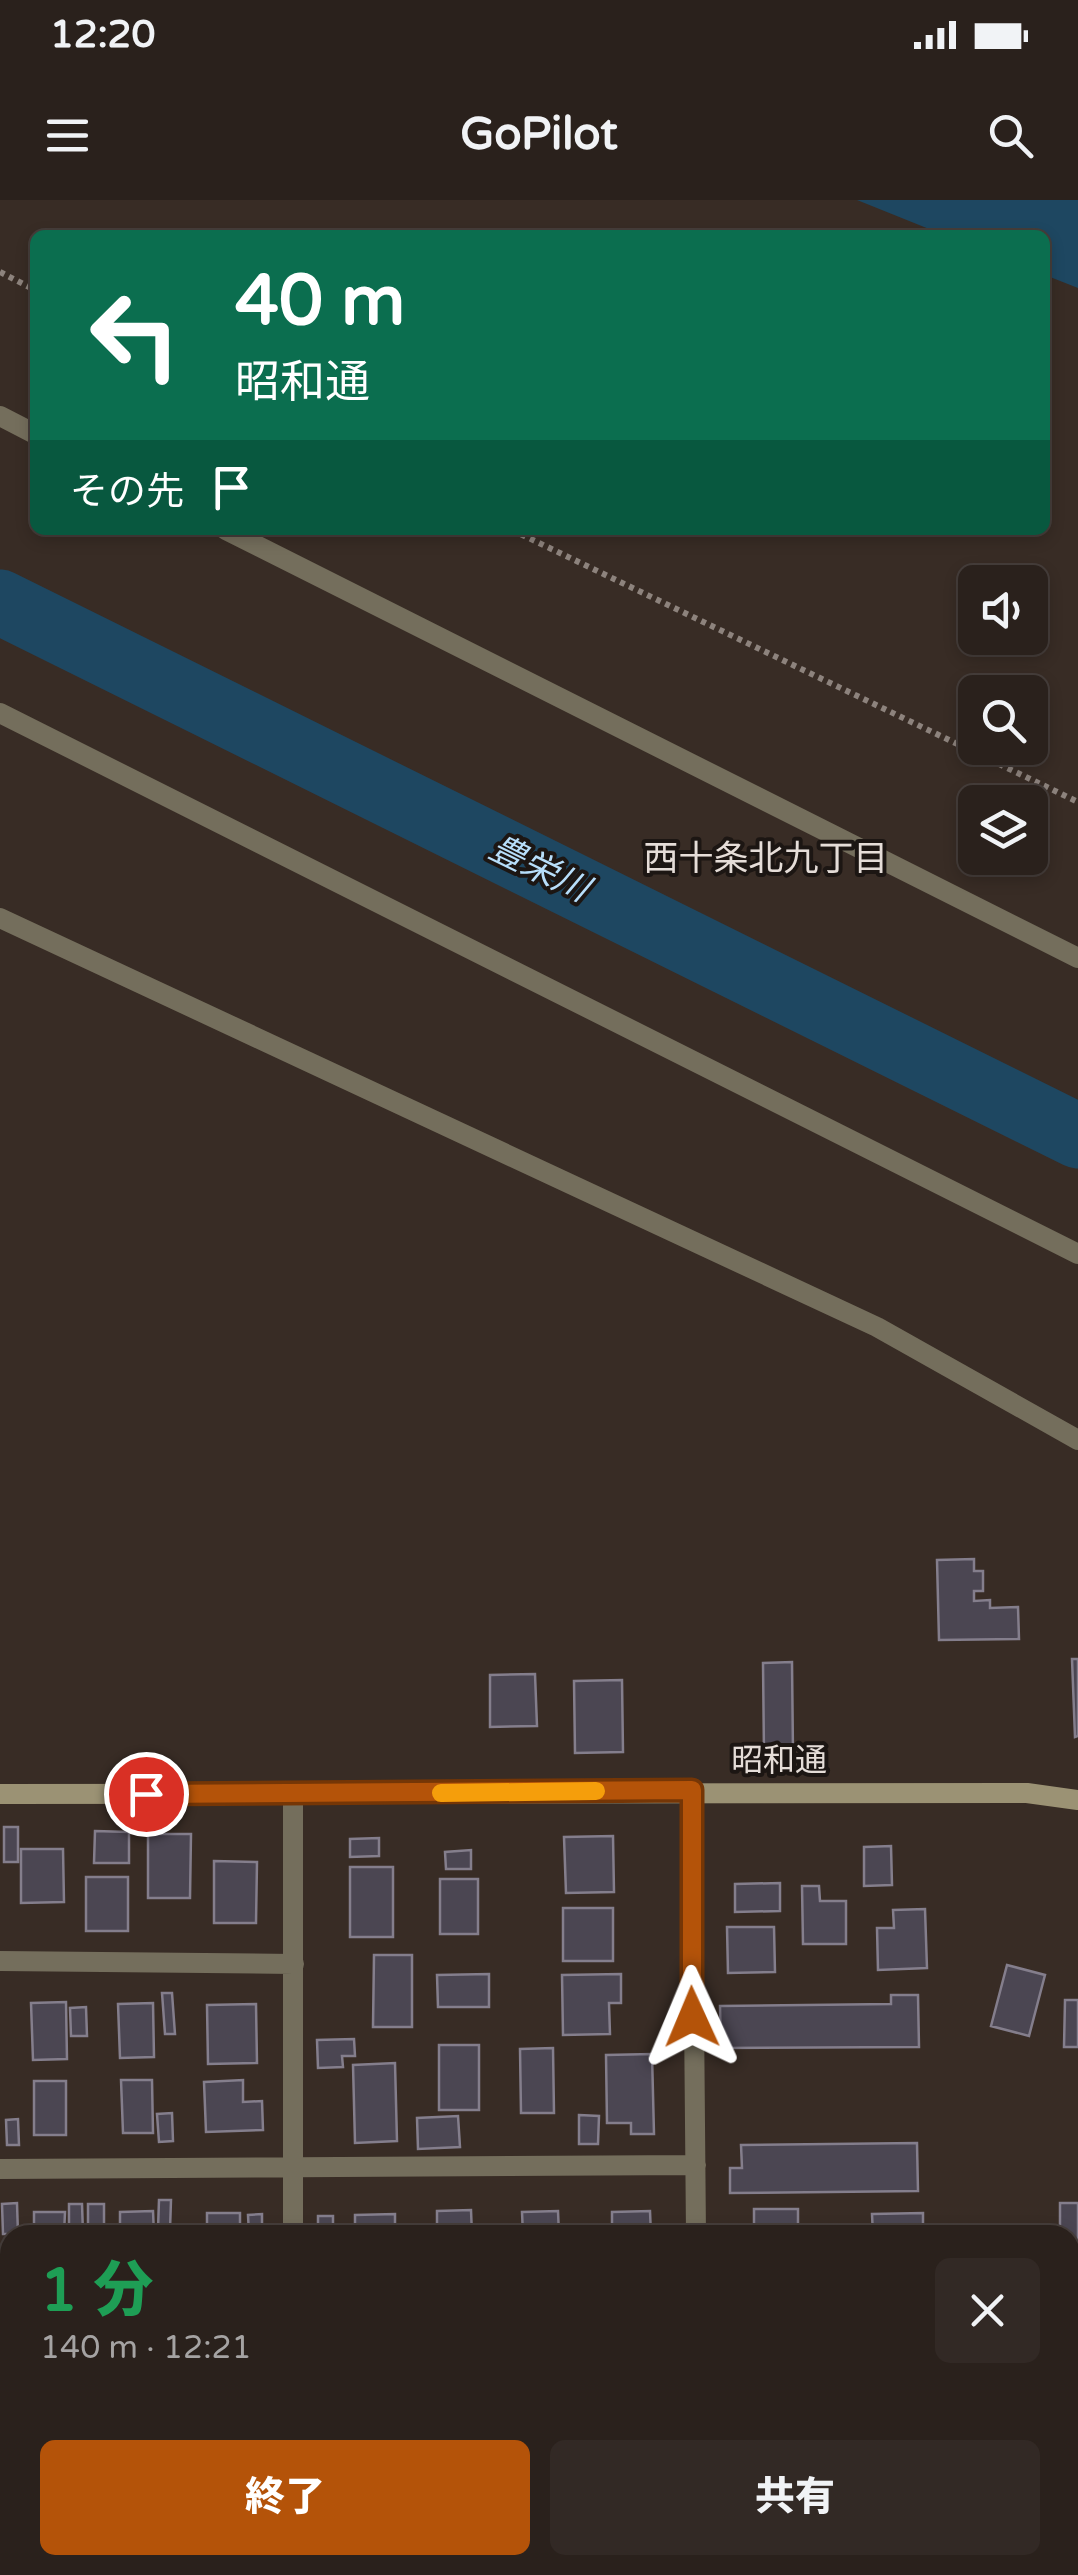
<!DOCTYPE html>
<html lang="ja">
<meta charset="utf-8">
<style>
:root{--surface:#2a211c;--page:#322925;--text:#f1f3f6;--muted:#a5a3a3;--line:#463e3b;--accent:#b45309}
body{margin:0;font-family:"Varela Round","Noto Sans JP",sans-serif;background:var(--page);color:var(--text);height:100vh;display:flex;flex-direction:column;font-size:38px;white-space:nowrap}
*{box-sizing:border-box;margin:0}
p{font-size:32px;color:var(--muted)}
.icon{flex:none;width:55px;height:55px;fill:none;stroke:currentColor;stroke-width:2;stroke-linecap:round;stroke-linejoin:round}
.map{position:relative;flex:1;overflow:hidden}
.details{position:absolute;left:0px;top:2025px;width:1080px;height:350px;display:flex;flex-direction:column;background:var(--surface);border-radius:30px 30px 0 0;box-shadow:0 5px 15px #0003,0 0 0 2px var(--line)}
.details>*{flex:none}
.guide{position:absolute;left:30px;top:30px;width:1020px;height:305px;border-radius:15px;box-shadow:0 5px 15px #0003,0 0 0 2px var(--line);background:#0b6e4f;color:#fff;overflow:hidden}
.buttons{position:absolute;left:958px;top:365px;display:grid;gap:20px}
.buttons a{display:grid;place-items:center;width:90px;height:90px;border-radius:15px;background:var(--surface);box-shadow:0 5px 15px #0003,0 0 0 2px var(--line);font-size:50px}
.pin{position:absolute;display:grid;place-items:center;width:85px;height:85px;color:#fff;margin:-42px;border:5px solid #fff;border-radius:50%;box-shadow:0 2px 10px #0007}
.me{position:absolute;width:110px;margin:-55px;rotate:359deg;stroke-linejoin:round;filter:drop-shadow(0 0 8px #0008)}
.turn{display:flex;align-items:center;gap:35px;height:210px;padding:0 40px;font-size:45px}
.turn .icon{width:130px;height:130px;stroke-width:2.5}
.turn b{display:block;font-size:70px;line-height:85px}
.then{display:flex;align-items:center;height:95px;padding:0 40px;background:#0003;gap:20px;font-size:38px}
.round{display:grid;place-items:center;flex:none;width:105px;height:105px;border-radius:15px;background:var(--page)}
.overview{display:flex;align-items:center;justify-content:space-between;height:170px;padding:0 40px}
h1{font-size:60px;font-weight:800;line-height:75px;color:#1e9e55}
.button{display:flex;gap:20px;margin-top:auto;padding:20px 40px}
.button a{flex:1;height:115px;border-radius:15px;background:var(--accent);color:#fff;font-size:40px;font-weight:800;line-height:115px;text-align:center}
.button a+a{background:var(--page);color:var(--text)}
.status{display:flex;justify-content:space-between;align-items:center;height:70px;padding:0 50px;background:var(--surface);direction:ltr}
.status svg{height:28px;fill:currentColor}
header{display:flex;justify-content:space-between;align-items:center;height:130px;padding:0 40px;background:var(--surface);font-size:45px;font-weight:800}
.map>svg:first-child{display:block}
.water{fill:#1e4761}
.lines{fill:none;stroke-linecap:round;stroke-linejoin:round}
.river{stroke:#1e4761;stroke-width:65}
.building{fill:#4b4652;stroke:#847e8c;stroke-width:2.5}
.path{stroke:#8d837d;stroke-width:6;stroke-dasharray:5 5;stroke-linecap:butt}
.lane{stroke:#746e5c;stroke-width:20}
.street{stroke:#746e5c;stroke-width:20}
.secondary{stroke:#9b9274;stroke-width:20}
.route-casing{stroke:#753606;stroke-width:25}
.route{stroke:#b45309;stroke-width:18}
.slow{stroke:#f59e0b;stroke-width:18}
.labels{text-anchor:middle;dominant-baseline:central;stroke-width:8;stroke-linejoin:round;paint-order:stroke}
.street-label{font-size:32px;fill:#e5ddd8;stroke:#1c1613}
.neighbourhood-label{font-size:35px;fill:#e5ddd8;stroke:#1c1613}
.water-label{font-size:35px;font-style:italic;fill:#b7defa;stroke:#1c1613}
</style>
<div class="status"><b>12:20</b><svg viewBox="0 0 49 12"><path d="M0 12V9h3v3zM5 12V6h3v6zM10 12V3h3v9zM15 12V0h3v12zM26 1h20v11H26zM47 4h2v5h-2z"/></svg></div>
<header><svg class="icon" aria-label="menu" viewBox="0 0 24 24"><path d="M4 6h16M4 12h16M4 18h16"/></svg>GoPilot<svg class="icon" aria-label="search" viewBox="0 0 24 24"><circle cx="10" cy="10" r="6"/><path d="M15 15l6 6"/></svg></header>
<div class="map">
<svg width="1078" height="2375" viewBox="0 0 1078 2375">
<rect width="100%" height="100%" fill="#382c25"/>
<path class="water" d="M857,0H1078V88L1045,75V35H944Z"/>
<g class="lines">
<path class="river" d="M0,402L1078,936"/>
</g>
<path class="building" d="M974,1359V1371H983V1391H974V1401L990,1400V1408L1018,1407L1019,1439L939,1440L937,1360Z
M1072,1459H1078V1536L1075,1537Z
M792,1462L793,1554H764L763,1463Z
M535,1474L537,1526L490,1527V1475Z
M622,1480L623,1552L575,1553L574,1481Z
M4,1627H18V1662H4Z
M95,1631L129,1632V1663H94Z
M148,1634H191L190,1698H148Z
M613,1636L614,1692L566,1693L564,1637Z
M379,1638V1656L350,1657V1639Z
M891,1646L892,1685L864,1686V1647Z
M21,1649H63L64,1702L21,1703Z
M471,1650V1669H446L445,1652Z
M214,1661L257,1662L256,1723H214Z
M350,1667H393V1737H350Z
M86,1677H128V1731H86Z
M440,1679H478V1734H440Z
M780,1683V1711L735,1712V1684Z
M802,1686H819L820,1701H846V1744H803Z
M563,1708H613V1761H563Z
M925,1709L927,1768L878,1770L877,1728H894L893,1710Z
M727,1727H774L775,1772L728,1773Z
M374,1755H412V1827H373Z
M1007,1765L1045,1775L1029,1836L991,1826Z
M489,1774V1807H438L437,1775Z
M621,1774V1803H609L610,1834L563,1835L562,1775Z
M162,1793H172L175,1834H165Z
M891,1795H918L919,1847L721,1848L720,1806L891,1804Z
M1065,1800H1078V1847H1064Z
M66,1802L67,1859L33,1860L31,1803Z
M153,1803L154,1857L120,1858L118,1804Z
M256,1804L257,1863L208,1864L207,1805Z
M86,1807L87,1836H71L70,1808Z
M354,1839L355,1856H342L343,1867L318,1868L317,1840Z
M439,1845H479V1910H439Z
M553,1848L554,1913H521L520,1849Z
M652,1854L654,1934H631V1923H607L606,1855Z
M395,1863L397,1941L355,1943L353,1865Z
M121,1880H152L153,1933H123Z
M243,1880V1902L262,1901L263,1930L206,1932L204,1882Z
M34,1881H66V1935H34Z
M172,1913L173,1941L159,1942L157,1914Z
M579,1915L599,1916L598,1944H579Z
M458,1916L460,1947L418,1949L417,1918Z
M18,1919L19,1945H7L6,1920Z
M917,1943L918,1991L730,1993V1968H742L741,1945Z
M159,2000H171L170,2030L158,2029Z
M17,2003L18,2034H3L2,2004Z
M1060,2003H1078V2055H1070V2035H1060Z
M69,2004H82L83,2033H69Z
M88,2004H104V2033H88Z
M754,2009H798V2035H754Z
M471,2010L472,2035H437V2011Z
M153,2011L154,2035H120V2012Z
M558,2011L559,2035H523L522,2012Z
M650,2011L651,2035H612V2012Z
M34,2012H65L64,2035H34Z
M207,2013H240V2035H207Z
M923,2013V2035H873L872,2014Z
M262,2014V2035H249L248,2015Z
M395,2014V2035H355V2015Z
M318,2016H333V2035H318Z
M1070,2074H1078V2139H1070Z
M3,2233H10V2266H3Z"/>
<g class="lines">
<path class="path" d="M0,72L35,90
M512,330L1078,602"/>
<path class="lane" d="M0,216L35,234
M226,330L1078,758
M0,513L1078,1054"/>
<path class="street" d="M0,718L877,1127L1078,1240
M692,1590L696,2035
M293,1595V2035
M0,1761L294,1764
M0,1969L696,1965
M1070,2169H1078
M0,2178H10
M293,2365V2375
M695,2375V2365"/>
<path class="secondary" d="M0,1594L1027,1593L1078,1600"/>
</g>
<g class="lines">
<g class="route-casing">
<path id="route" d="M146,1594L692,1590V1817"/>
</g>
<use href="#route" class="route"/>
<path class="slow" d="M441,1593L596,1591"/>
</g>
<g class="labels">
<g class="street-label">
<text x="779" y="1561">昭和通</text>
</g>
<g class="neighbourhood-label">
<text x="766" y="659">西十条北九丁目</text>
</g>
<g class="water-label">
<text transform="translate(539 669) rotate(26)">豊栄川</text>
</g>
</g>
</svg>
<div class="buttons">
<a><svg class="icon" aria-label="sound" viewBox="0 0 24 24"><path d="M4 9h4l5-4v14l-5-4H4zM17 9q2 3 0 6"/></svg></a>
<a><svg class="icon" aria-label="search" viewBox="0 0 24 24"><circle cx="10" cy="10" r="6"/><path d="M15 15l6 6"/></svg></a>
<a><svg class="icon" aria-label="layers" viewBox="0 0 24 24"><path d="M12 4l9 5-9 5-9-5zM3 14l9 5 9-5"/></svg></a>
</div>
<div class="pin" style="left:146px;top:1594px;background:#d93025"><svg class="icon" aria-label="arrive" viewBox="0 0 24 24"><path d="M6 21V4h12l-3 4 3 4H6"/></svg></div>
<svg class="me" style="left:692px;top:1817px" viewBox="-20 -20 40 40"><path d="M0-17L14 15 0 8-14 15z" fill="#b45309" stroke="#fff" stroke-width="4"/></svg>
<div class="guide">
<div class="turn"><svg class="icon" aria-label="left" viewBox="0 0 24 24"><path d="M17 20v-9H6M10 6l-5 5 5 5"/></svg><div><b>40 m</b>昭和通</div></div>
<div class="then">その先<svg class="icon" aria-label="arrive" viewBox="0 0 24 24"><path d="M6 21V4h12l-3 4 3 4H6"/></svg></div>
</div>
<section class="details">
<div class="overview"><div><h1>1 分</h1><p>140 m · 12:21</p></div><a class="round"><svg class="icon" aria-label="close" viewBox="0 0 24 24"><path d="M6 6l12 12M18 6L6 18"/></svg></a></div>
<div class="button"><a>終了</a><a>共有</a></div>
</section>
</div>
